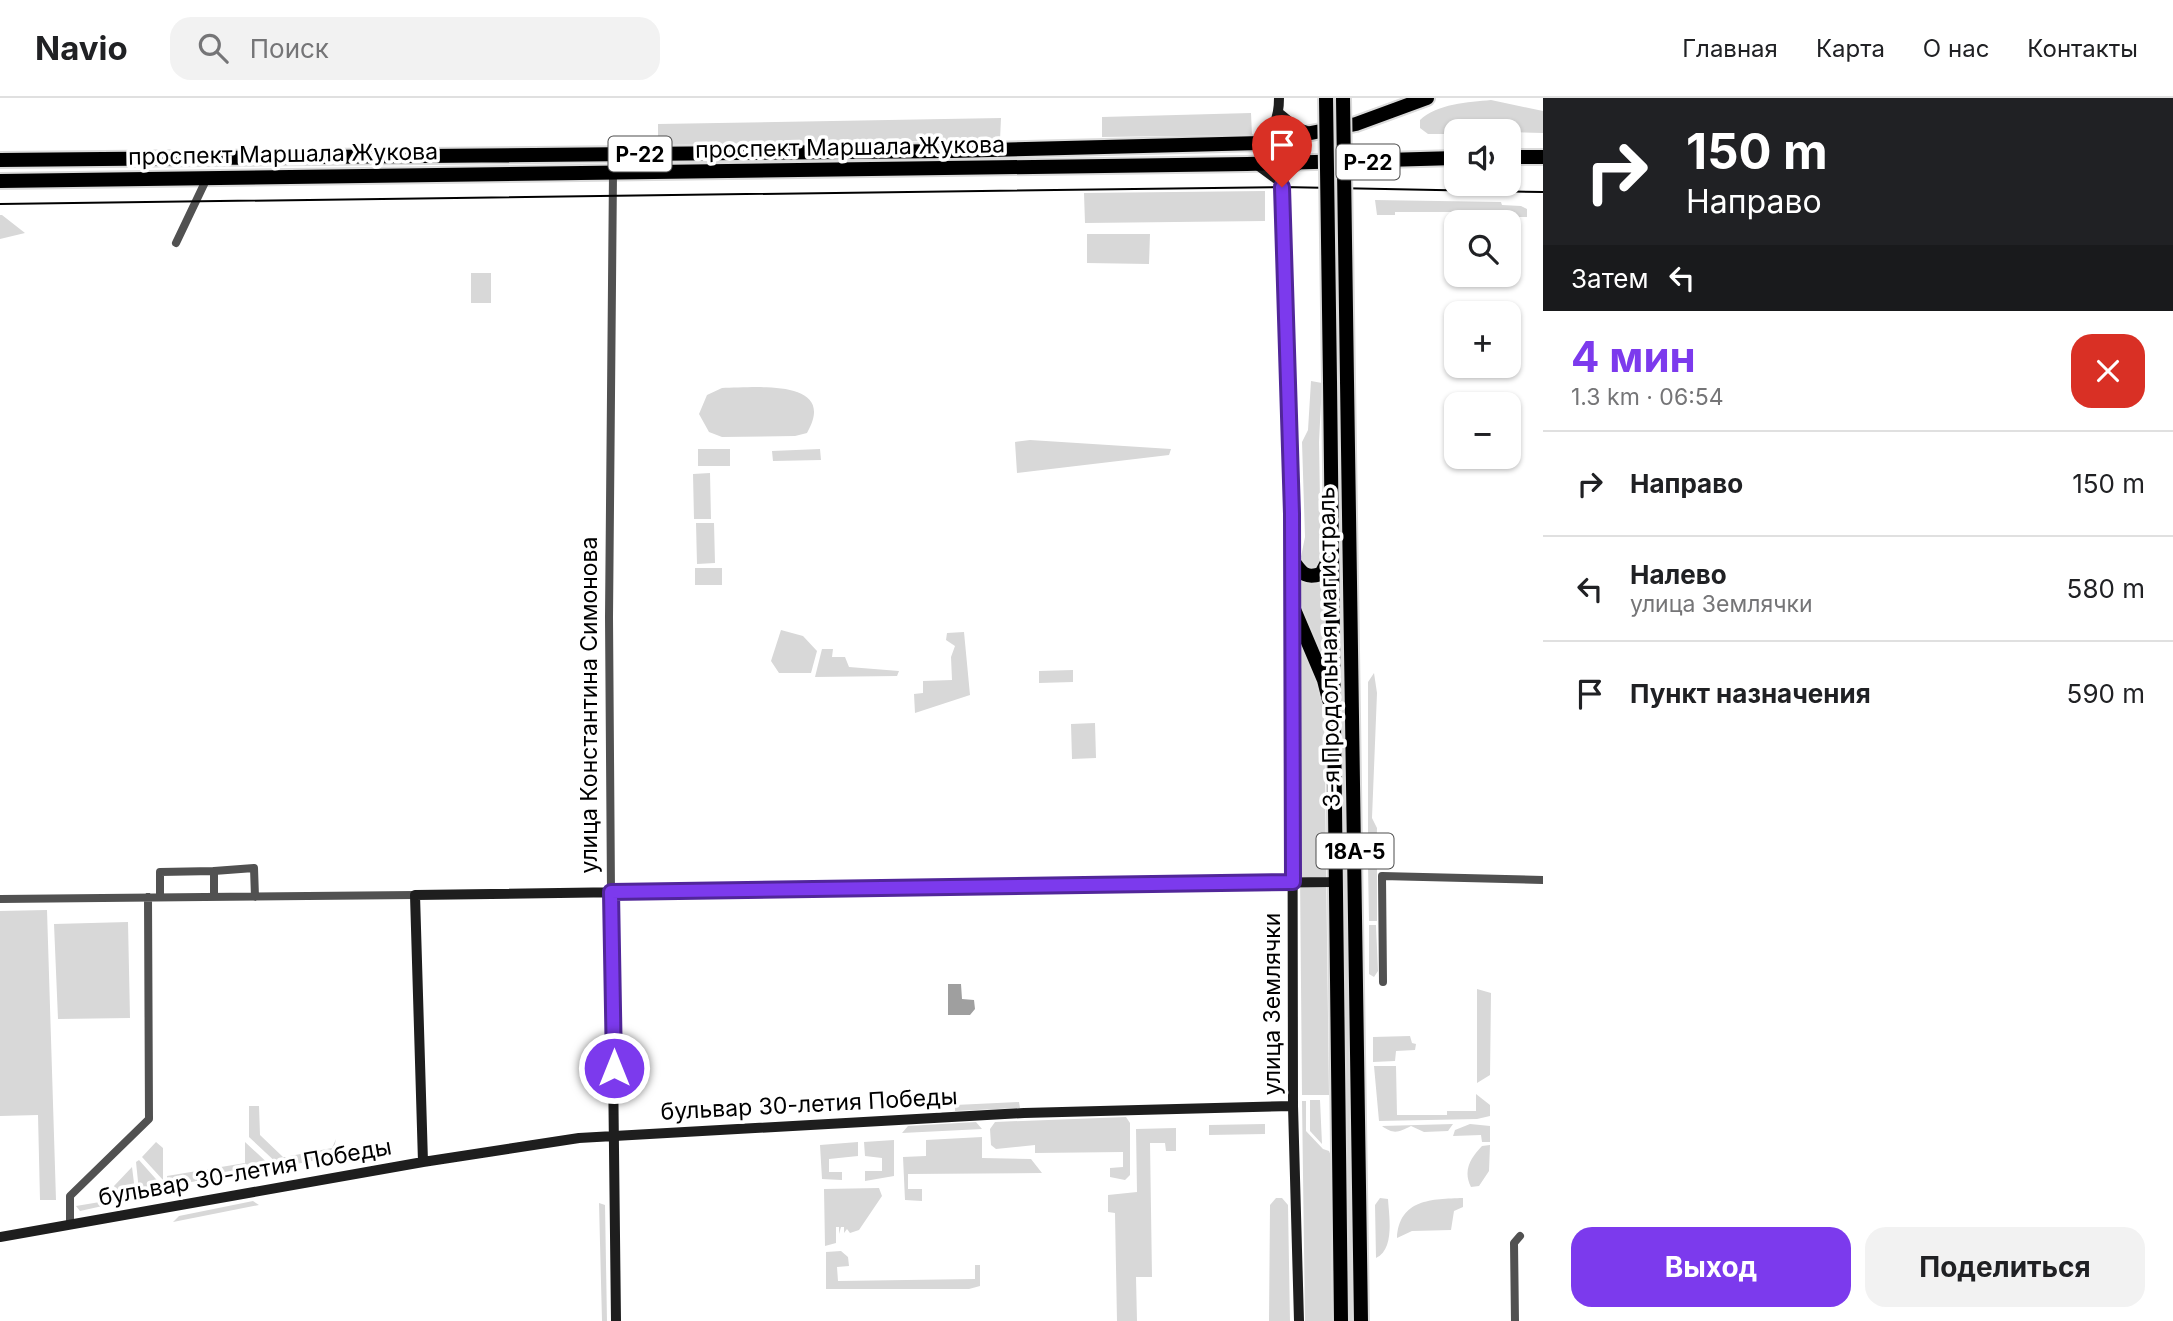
<!DOCTYPE html>
<html lang="ru">
<meta charset="utf-8">
<style>
:root{--surface:#fff;--page:#f2f2f2;--text:#202124;--muted:#757577;--line:#e0e0e0;--accent:#7c3aed}
body{margin:0;font-family:Inter,sans-serif;background:var(--page);color:var(--text);height:100vh;display:flex;flex-direction:column;font-size:26px;white-space:nowrap}
*{box-sizing:border-box;margin:0}
p{font-size:23px;color:var(--muted)}
.icon{flex:none;width:38px;height:38px;fill:none;stroke:currentColor;stroke-width:2;stroke-linecap:round;stroke-linejoin:round}
.map{position:relative;flex:1;overflow:hidden}
.panel{display:flex;flex-direction:column;background:var(--surface);width:630px}
.panel>*{flex:none}
.top-card{background:#202124;color:#fff;overflow:hidden}
.tools{position:absolute;left:1444px;top:21px;display:grid;gap:14px}
.tools a{display:grid;place-items:center;width:77px;height:77px;border-radius:14px;background:var(--surface);box-shadow:0 2px 5px #0004;font-size:35px}
.pin{position:absolute;display:grid;place-items:center;width:60px;height:60px;color:#fff;margin:-72px -30px;border-radius:50% 50% 50% 0;rotate:-45deg;box-shadow:0 0 7px #0007}
.pin .icon{rotate:45deg}
.me{position:absolute;width:77px;margin:-38px;rotate:0deg;stroke-linejoin:round;filter:drop-shadow(0 0 5px #0008)}
.turn{display:flex;align-items:center;gap:24px;height:147px;padding:0 28px;font-size:32px}
.turn .icon{width:91px;height:91px;stroke-width:2.5}
.turn b{display:block;font-size:49px;line-height:60px}
.then{display:flex;align-items:center;height:66px;padding:0 28px;background:#0003;gap:14px;font-size:26px}
.round{display:grid;place-items:center;flex:none;width:74px;height:74px;border-radius:21px;background:var(--page)}
.summary{display:flex;align-items:center;justify-content:space-between;height:119px;padding:0 28px}
h1{font-size:42px;font-weight:700;line-height:52px;color:var(--accent)}
.action{display:flex;gap:14px;margin-top:auto;padding:14px 28px}
.action a{flex:1;height:80px;border-radius:21px;background:var(--accent);color:#fff;font-size:28px;font-weight:700;line-height:80px;text-align:center}
.action a+a{background:var(--page);color:var(--text)}
ul{padding:0;list-style:none}
li{display:flex;align-items:center;gap:21px;height:105px;padding:0 28px;border-top:2px solid var(--line)}
li div{flex:1}
li b{display:block;font-size:26px}
li em{font-style:normal}
header{display:flex;align-items:center;gap:42px;box-sizing:border-box;height:98px;padding:0 35px;background:var(--surface);border-bottom:2px solid var(--line)}
header strong{font-size:33px}
nav{display:flex;gap:38px;margin-inline-start:auto;font-size:24px}
.search{width:490px;height:63px;background:var(--page);display:flex;align-items:center;gap:18px;box-sizing:border-box;padding:0 24px;border-radius:21px;color:var(--muted);font-size:26px}
main{display:flex;flex:1;min-height:0}
.map>svg:first-child{display:block}
.green{fill:#d8d8d8}
.water{fill:#9f9f9f}
.lines{fill:none;stroke-linecap:round;stroke-linejoin:round}
.highway-casing{stroke:#dbdbdb;stroke-width:18}
.street{stroke:#515151;stroke-width:8}
.secondary{stroke:#1e1e1e;stroke-width:10}
.highway{stroke:#000;stroke-width:14}
.tram{stroke:#000;stroke-width:2}
.highway-bridge-casing{stroke:#dbdbdb;stroke-width:18;stroke-linecap:butt}
.highway-bridge{stroke:#000;stroke-width:14}
.route-casing{stroke:#51269a;stroke-width:18}
.route{stroke:#7c3aed;stroke-width:12}
.labels{text-anchor:middle;dominant-baseline:central;stroke-width:7;stroke-linejoin:round;paint-order:stroke}
.shield{fill:#fff;stroke:#4c4c4c;stroke-width:2}
.shield-label{font-size:21px;font-weight:bold;fill:#000}
.street-label{font-size:23px;fill:#000;stroke:#fff}
</style>
<header>
<strong>Navio</strong>
<div class="search"><svg class="icon" aria-label="search" viewBox="0 0 24 24"><circle cx="10" cy="10" r="6"/><path d="M15 15l6 6"/></svg>Поиск</div>
<nav><a>Главная</a><a>Карта</a><a>О нас</a><a>Контакты</a></nav>
</header>
<main>
<div class="map">
<svg width="1543" height="1223" viewBox="0 0 1543 1223">
<rect width="100%" height="100%" fill="#fff"/>
<path class="green" d="M1491,2L1543,13V35L1456,33V36H1428L1420,30V22C1436,6 1469,4 1491,2Z
M1251,15L1252,37L1102,39V19Z
M1001,20L1000,42L658,47V26Z
M1265,93V123L1085,125L1084,95Z
M1375,102L1501,104L1502,107L1521,108L1527,111V119H1508V124H1502V114H1395V117H1377Z
M0,117H2L25,135L0,141Z
M1087,136H1150L1149,166L1087,165Z
M471,175H491V205H471Z
M1311,283L1322,285L1319,344L1321,462L1316,471L1308,472L1301,459L1305,439L1302,344L1308,332Z
M1337,284H1340L1354,1223H1348Z
M722,290C753,290 839,279 807,335L795,338L722,339L709,334L699,316L707,297Z
M1030,342L1171,351L1169,357L1017,375L1015,344Z
M698,351H730V368H698Z
M820,351L821,362L773,363L772,353Z
M710,375L711,421H694L693,376Z
M696,425H714L715,465L697,466Z
M695,470H722V487H695Z
M1297,476L1324,478L1325,562L1297,505Z
M781,532L803,538L817,553L811,575H779L771,563Z
M964,534L970,597L915,615L914,596L923,595V583L952,582L951,559L955,548L946,542L947,535Z
M1300,543L1321,584L1324,602L1329,997H1302L1298,552Z
M822,551H833L832,559H845L849,569L899,573L897,578L815,579Z
M1073,572V584L1039,585V573Z
M1374,575L1377,595L1372,720L1377,730L1376,765H1368V584Z
M1095,625L1096,660L1072,661L1071,626Z
M1368,768H1377V823H1369Z
M47,812L56,1102H40L38,1017L0,1018V813Z
M128,824L130,920L58,921L54,826Z
M1369,827H1376L1378,873L1374,879L1369,876Z
M1477,891L1491,895L1490,977L1477,985Z
M1410,938L1412,945L1416,946L1415,952L1396,953L1395,963L1373,964V939Z
M1396,968L1397,1017H1447V1013H1476V996L1490,1007V1018L1477,1021L1379,1023L1374,968Z
M1310,1002H1320L1322,1046L1310,1033Z
M1302,1003H1306V1033L1323,1051L1329,1053L1331,1058L1332,1223H1305Z
M1019,1004L1020,1010L955,1013V1007Z
M249,1008H259L260,1037L283,1059H288L289,1067L280,1068L249,1039Z
M1126,1019L1130,1025V1077L1125,1082L1110,1079V1070L1123,1069V1054L1035,1055V1047L996,1051L991,1047L990,1031L995,1024Z
M976,1024L982,1031L902,1035L908,1028Z
M1265,1026V1036L1209,1037V1027Z
M1453,1026L1448,1033L1424,1034L1411,1028C1399,1034 1394,1037 1382,1028Z
M1470,1026L1490,1028V1044H1482L1481,1037L1453,1038L1455,1032Z
M1176,1030V1053H1166L1165,1045H1150L1152,1179H1136L1137,1223H1117L1115,1115L1108,1114V1097L1137,1094L1136,1031Z
M982,1039V1060L1031,1061L1042,1075L908,1076V1091H922V1103L905,1102L903,1059L926,1058V1042Z
M336,1041L332,1059L291,1067L290,1058L332,1050Z
M894,1042V1078L865,1083V1073H882V1060L865,1058L864,1044Z
M156,1044L163,1050V1082L142,1059Z
M245,1044L273,1070L168,1088L167,1078L245,1065Z
M858,1044V1058L829,1061V1074H842V1082L822,1081L820,1047Z
M1490,1047L1489,1073L1479,1088L1471,1089C1462,1071 1472,1059 1482,1048Z
M139,1062L163,1089L139,1093L136,1064Z
M132,1069L135,1093L120,1096L114,1088Z
M184,1090L80,1113L76,1108Z
M879,1090L882,1098L859,1132L850,1135L847,1131L844,1135V1129H841L839,1136V1129H836V1145L825,1148L824,1091Z
M1276,1100H1282L1288,1107L1290,1223H1269L1270,1107Z
M1380,1100L1388,1101C1389,1118 1395,1151 1376,1160L1375,1107Z
M1463,1100V1109L1454,1113L1451,1132L1412,1133L1397,1140C1399,1101 1432,1101 1463,1100Z
M253,1103L259,1107L173,1124L179,1118Z
M599,1105L605,1107L607,1223H602Z
M841,1153L848,1159L849,1168L837,1169L838,1183L975,1181V1167H980V1188L969,1191H826V1154Z"/>
<path class="water" d="M948,886H961L962,901L974,902L975,911L970,917H948Z"/>
<g class="lines">
<g class="highway-casing">
<path id="highway" d="M1508,59H1543
M0,62L953,53L1261,45L1356,26L1427,0
M0,83L1247,66L1456,60
M1330,283L1341,1223
M1347,283L1361,1223
M1293,463C1302,475 1305,481 1321,476L1331,457
M1293,509L1324,582L1329,602"/>
</g>
<path class="street" d="M176,145L207,80
M214,773L254,770L255,799
M611,794L609,519L613,75
M160,799V774L214,773V799
M0,801L415,797
M1383,884L1382,778L1543,782
M70,1126V1098L149,1021L148,799
M1515,1223L1514,1145L1520,1138"/>
<path class="secondary" d="M1279,15L1296,29L1312,35
M1258,45C1274,33 1279,19 1279,0
M1256,66L1282,85
M611,794L616,1223
M423,1064L415,797L1331,784L1337,778
M0,1139L423,1064L579,1040L1024,1015L1293,1008
M1299,1223L1293,1008L1292,416L1282,85L1287,75L1300,66"/>
<use href="#highway" class="highway"/>
<path class="tram" d="M0,106L1282,89L1543,94"/>
<g class="highway-bridge-casing">
<path id="highway-bridge" d="M1326,0L1330,283
M1343,0L1347,283"/>
</g>
<use href="#highway-bridge" class="highway-bridge"/>
</g>
<g class="lines">
<g class="route-casing">
<path id="route" d="M614,970L611,794L1293,784L1292,416L1282,89"/>
</g>
<use href="#route" class="route"/>
</g>
<g class="labels">
<g class="shield">
<rect x="608.5" y="38.5" width="63" height="35" rx="5"/>
<rect x="1336.5" y="46.5" width="63" height="35" rx="5"/>
<rect x="1316.5" y="735.5" width="77" height="35" rx="5"/>
</g>
<g class="shield-label">
<text x="640" y="56">Р-22</text>
<text x="1368" y="64">Р-22</text>
<text x="1355" y="753">18А-5</text>
</g>
<g class="street-label">
<text transform="translate(850 49) rotate(-1)">проспект Маршала Жукова</text>
<text transform="translate(283 56) rotate(-1)">проспект Маршала Жукова</text>
<text transform="translate(1329 549) rotate(-91)">3-я Продольная магистраль</text>
<text transform="translate(589 607) rotate(-90)">улица Константина Симонова</text>
<text transform="translate(1272 906) rotate(-90)">улица Землячки</text>
<text transform="translate(809 1006) rotate(-3)">бульвар 30-летия Победы</text>
<text transform="translate(245 1074) rotate(-10)">бульвар 30-летия Победы</text>
</g>
</g>
</svg>
<div class="tools">
<a><svg class="icon" aria-label="sound" viewBox="0 0 24 24"><path d="M4 9h4l5-4v14l-5-4H4zM17 9q2 3 0 6"/></svg></a>
<a><svg class="icon" aria-label="search" viewBox="0 0 24 24"><circle cx="10" cy="10" r="6"/><path d="M15 15l6 6"/></svg></a>
<a>+</a>
<a>−</a>
</div>
<div class="pin" style="left:1282px;top:89px;background:#d93025"><svg class="icon" aria-label="arrive" viewBox="0 0 24 24"><path d="M6 21V4h12l-3 4 3 4H6"/></svg></div>
<svg class="me" style="left:614px;top:970px" viewBox="-20 -20 40 40"><circle r="17" fill="#7c3aed" stroke="#fff" stroke-width="3"/><path d="M0-11L8 9 0 5-8 9z" fill="#fff"/></svg>
</div>
<section class="panel">
<div class="top-card">
<div class="turn"><svg class="icon" aria-label="right" viewBox="0 0 24 24"><path d="M7 20v-9h11M14 6l5 5-5 5"/></svg><div><b>150 m</b>Направо</div></div>
<div class="then">Затем<svg class="icon" aria-label="left" viewBox="0 0 24 24"><path d="M17 20v-9H6M10 6l-5 5 5 5"/></svg></div>
</div>
<div class="summary"><div><h1>4 мин</h1><p>1.3 km · 06:54</p></div><a class="round" style="background:#d93025;color:#fff"><svg class="icon" aria-label="close" viewBox="0 0 24 24"><path d="M6 6l12 12M18 6L6 18"/></svg></a></div>
<ul>
<li><svg class="icon" aria-label="right" viewBox="0 0 24 24"><path d="M7 20v-9h11M14 6l5 5-5 5"/></svg><div><b>Направо</b></div><em>150 m</em></li>
<li><svg class="icon" aria-label="left" viewBox="0 0 24 24"><path d="M17 20v-9H6M10 6l-5 5 5 5"/></svg><div><b>Налево</b><p>улица Землячки</p></div><em>580 m</em></li>
<li><svg class="icon" aria-label="arrive" viewBox="0 0 24 24"><path d="M6 21V4h12l-3 4 3 4H6"/></svg><div><b>Пункт назначения</b></div><em>590 m</em></li>
</ul>
<div class="action"><a>Выход</a><a>Поделиться</a></div>
</section>
</main>
